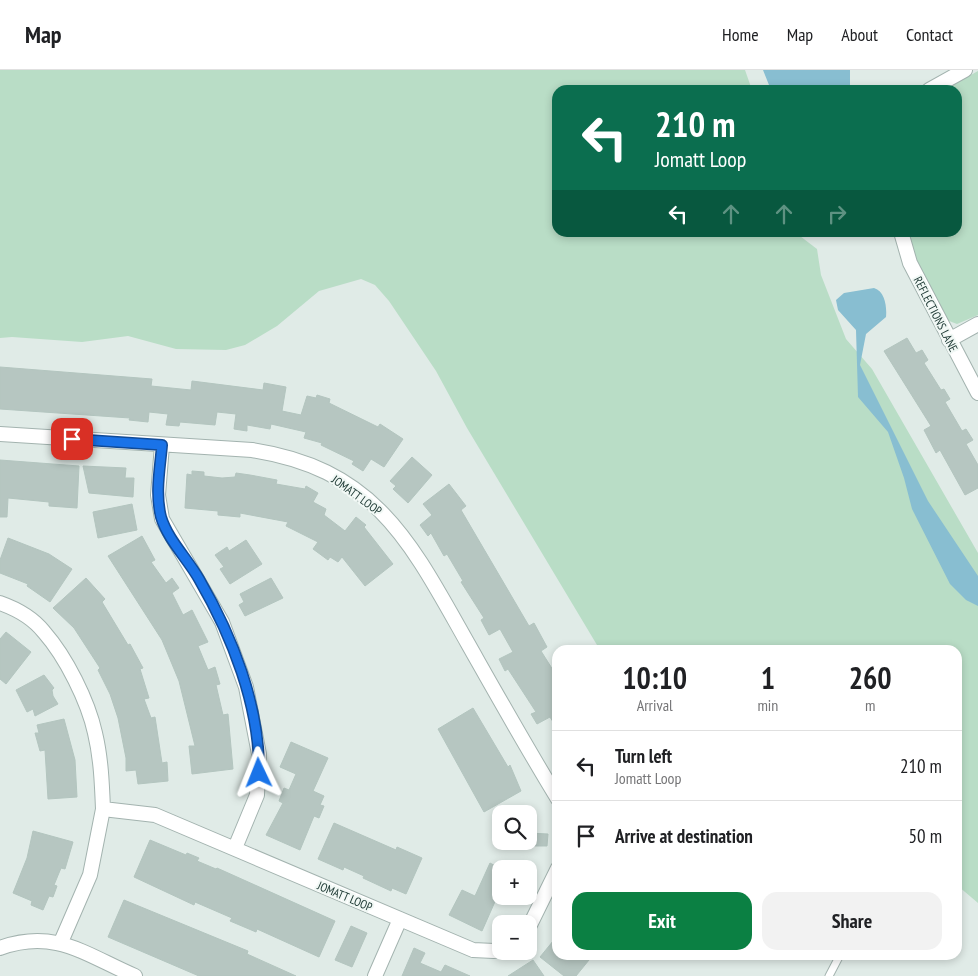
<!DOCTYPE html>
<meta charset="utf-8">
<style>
:root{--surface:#fff;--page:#f2f2f2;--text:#202124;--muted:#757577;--line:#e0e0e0;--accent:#0b8043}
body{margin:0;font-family:"PT Sans Narrow",sans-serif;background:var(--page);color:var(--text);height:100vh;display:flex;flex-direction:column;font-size:19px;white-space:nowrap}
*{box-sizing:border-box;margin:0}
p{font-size:16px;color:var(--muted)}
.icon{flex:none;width:28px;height:28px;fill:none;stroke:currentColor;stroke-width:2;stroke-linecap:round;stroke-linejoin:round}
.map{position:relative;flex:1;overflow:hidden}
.side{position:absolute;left:552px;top:575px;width:410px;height:315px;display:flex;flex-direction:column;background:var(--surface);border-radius:15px;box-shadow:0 2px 8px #0003}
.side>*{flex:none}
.hud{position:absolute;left:552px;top:15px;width:410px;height:152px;border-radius:15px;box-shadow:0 2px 8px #0003;background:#0b6e4f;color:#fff;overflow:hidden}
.fabs{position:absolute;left:492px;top:735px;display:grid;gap:10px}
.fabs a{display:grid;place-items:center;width:45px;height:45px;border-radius:10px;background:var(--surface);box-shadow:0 2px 8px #0003;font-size:25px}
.pin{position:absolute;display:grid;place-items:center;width:42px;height:42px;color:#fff;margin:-21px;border-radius:10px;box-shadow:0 2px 8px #0006}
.me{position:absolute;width:55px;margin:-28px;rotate:358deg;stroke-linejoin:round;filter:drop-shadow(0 0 4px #0008)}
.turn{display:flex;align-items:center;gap:18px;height:105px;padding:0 20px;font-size:22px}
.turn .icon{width:65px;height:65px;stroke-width:2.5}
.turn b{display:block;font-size:35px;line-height:42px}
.lanes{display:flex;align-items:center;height:48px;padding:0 20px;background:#0003;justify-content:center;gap:25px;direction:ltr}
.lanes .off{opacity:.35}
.eta{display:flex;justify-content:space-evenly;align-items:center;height:85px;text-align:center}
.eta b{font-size:30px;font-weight:600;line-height:35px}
.cta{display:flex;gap:10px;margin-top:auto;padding:10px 20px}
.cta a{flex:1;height:58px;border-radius:15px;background:var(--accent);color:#fff;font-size:20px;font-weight:600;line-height:58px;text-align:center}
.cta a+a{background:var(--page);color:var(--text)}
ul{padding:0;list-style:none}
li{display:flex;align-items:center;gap:15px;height:70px;padding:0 20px;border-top:1px solid var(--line)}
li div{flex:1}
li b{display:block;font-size:19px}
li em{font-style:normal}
header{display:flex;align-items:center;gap:30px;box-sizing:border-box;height:70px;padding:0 25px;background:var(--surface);border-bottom:1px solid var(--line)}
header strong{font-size:24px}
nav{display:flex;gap:28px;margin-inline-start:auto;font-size:18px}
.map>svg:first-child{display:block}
.green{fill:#b9ddc6}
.water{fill:#88bed1}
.building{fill:#b6c6c1;stroke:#b3c5bf}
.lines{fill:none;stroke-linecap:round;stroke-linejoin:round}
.lane-casing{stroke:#a3b3af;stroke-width:9}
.street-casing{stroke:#a3b3af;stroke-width:16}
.lane{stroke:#fff;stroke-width:7}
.street{stroke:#fff;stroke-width:14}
.route-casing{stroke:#114b97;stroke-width:12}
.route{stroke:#1a73e8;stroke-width:9}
.labels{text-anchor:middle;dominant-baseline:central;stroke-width:4;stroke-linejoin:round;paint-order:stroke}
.street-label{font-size:12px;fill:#213c37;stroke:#f1f8f5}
</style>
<header>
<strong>Map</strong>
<nav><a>Home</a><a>Map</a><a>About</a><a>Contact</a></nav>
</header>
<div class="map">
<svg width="978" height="906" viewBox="0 0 978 906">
<rect width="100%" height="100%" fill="#e0ebe7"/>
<path class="green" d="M0,0H745L752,20H558V162L796,163L817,179L821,205L846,269L872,299L978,483V833L958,816V580H600L467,358L436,301L389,231L375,215L361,209L319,221L277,256L245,275L226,280L176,279L128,266L82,272L12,267L0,268Z
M978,1V245L957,254L944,249L922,207L907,163L958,162V20H944Z"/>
<path class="water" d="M763,0H850V20H771Z
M874,218C885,221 887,237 886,247L866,264L860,295L928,431L978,506V536L966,530L950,514L912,439L904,408L888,362L858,327L856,260L838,240L836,230L844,223Z"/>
<path class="building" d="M907,268L916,283L922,280L928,290L924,293L941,320L944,319L950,329L945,332L962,361L966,359L973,370L966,374L978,395V418L965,425L940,380L936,383L924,360L931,356L884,281Z
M0,297L152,309L151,316L191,320L192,311L263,320L264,313L286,317L282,341L301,345L307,326L316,328L317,325L330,329L329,333L378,357L380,354L403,369L384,397L371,389L363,401L352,394L354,391L321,375L322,373L304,368L306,362L271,354L270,359L247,355V361L234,359L236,344L217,342L215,355L180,352L179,356L166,355L168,344L149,342L148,352L129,350L130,348L0,339Z
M412,387L432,405L408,433L393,419L396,416L390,411Z
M0,390L79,396L77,438L49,436V432L8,428L7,447H0Z
M83,396L126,398L125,408H134L133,427L89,423Z
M192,401L204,402V406L222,408L235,407L236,403L250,405L277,410L276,414L305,419L306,416L318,423L313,432L326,439L324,445L345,461L356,447L366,455L364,457L393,494L365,516L342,487L338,492L330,487L328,490L313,479L318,472L286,456L288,452L240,443V447L218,445V441L185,438L187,404L192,405Z
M449,414L466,436L461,440L529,556L534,553L547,577L541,581L558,608V660L550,647L537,654L531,644L536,642L508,599L505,601L499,589L513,582L500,559L489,565L481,550L484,548L461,512L463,511L447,484L444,486L431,463L428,466L420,455L432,445L423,434Z
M132,434L137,460L98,468L93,442Z
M142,466L155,490L151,492L166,513L172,508L179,518L172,523L183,545L192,540L208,572L198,576L208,600L215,597L220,614L216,615L223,645L228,644L233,699L192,704L189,676H195L179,611L162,570L108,486Z
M8,468L49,484L72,499L50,532L27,516L28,514L0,503V490Z
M246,470L262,494L230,514L220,499L224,497L215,485L227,477L229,481Z
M86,508L105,529L102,532L128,575L130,574L143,598L140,599L149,628L144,629L151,648L155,647L162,693L167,692L168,711L138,714L136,700L126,701V688L118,648L110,624L98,600L100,598L74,558L53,538Z
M271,508L283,528L245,546L239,535L244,532L240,524Z
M6,562L31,582L6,614L0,609V569Z
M44,605L54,618L52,620L53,626L58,634L35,646L33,639L27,642L16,620Z
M473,638L508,697L510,695L521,721L484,742L438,659Z
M64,649L75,690L77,727L48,729L45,680L40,681L35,663H39L37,655Z
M291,672L328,688L313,721L324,726L320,735L324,736L319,748L314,746L300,780L266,765L283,733L279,731L284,718L289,720L296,704L280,697Z
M334,753L396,780L397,777L422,788L406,824L392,818L391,821L363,808L364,806L344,797L343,800L318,789Z
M33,761L73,772L65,799L61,798L54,815L57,816L53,827L49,826L43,840L31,835L32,831L13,823L27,788Z
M529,763L548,764L547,776H529Z
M150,770L186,785L187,783L199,788L197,791L216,799L217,798L335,851L319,887L257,859L256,862L230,851L232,848L195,832L194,835L134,807Z
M490,793L501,799V818L482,861L449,845L462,820L475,826Z
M124,830L248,881L247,884L296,906H199L108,867Z
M351,856L367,863L352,897L335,890Z
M558,865V885H582L589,890L576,906H564L540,887Z
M414,878L425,883L420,893L441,902L445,895L470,906H402Z
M533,890L544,906H508Z"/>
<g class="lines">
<g class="lane-casing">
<path id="lane" d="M829,906L840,885"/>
</g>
<g class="street-casing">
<path id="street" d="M929,20L965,0
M901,162L910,193L978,323
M949,270L978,254
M0,364L252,380C376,399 411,473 467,572C497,625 526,677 558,729
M162,375L158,425L162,449L222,552L246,617L259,684L257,725L235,778
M0,533C17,539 33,548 44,562C66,587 88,631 95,663C101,688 102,714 103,739
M529,857L558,798
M61,872L90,805L103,739L155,745L473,880L494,881L501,878
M0,878C55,858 86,885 135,906
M375,906L400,849"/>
</g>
<use href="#lane" class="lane"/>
<use href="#street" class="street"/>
</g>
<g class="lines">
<g class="route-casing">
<path id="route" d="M72,369L162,375C160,399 155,423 161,447C168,470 187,488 199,509C232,566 260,636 259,703"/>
</g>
<use href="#route" class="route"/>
</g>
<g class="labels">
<g class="street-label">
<text transform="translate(936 244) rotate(63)">REFLECTIONS LANE</text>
<text transform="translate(357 425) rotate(36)">JOMATT LOOP</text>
<text transform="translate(345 826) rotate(23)">JOMATT LOOP</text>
</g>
</g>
</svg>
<div class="fabs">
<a><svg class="icon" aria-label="search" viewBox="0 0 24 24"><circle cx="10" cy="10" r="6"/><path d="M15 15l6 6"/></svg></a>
<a>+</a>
<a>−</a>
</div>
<div class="pin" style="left:72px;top:369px;background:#d93025"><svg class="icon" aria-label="arrive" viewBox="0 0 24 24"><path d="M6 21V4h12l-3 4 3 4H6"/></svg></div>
<svg class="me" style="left:259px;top:703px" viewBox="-20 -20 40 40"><path d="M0-17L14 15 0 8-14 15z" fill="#1a73e8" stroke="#fff" stroke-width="4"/></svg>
<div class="hud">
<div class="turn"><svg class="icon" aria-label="left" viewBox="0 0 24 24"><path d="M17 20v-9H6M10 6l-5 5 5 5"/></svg><div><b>210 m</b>Jomatt Loop</div></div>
<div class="lanes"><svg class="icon" aria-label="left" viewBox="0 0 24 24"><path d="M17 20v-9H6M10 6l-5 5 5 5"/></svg><svg class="icon off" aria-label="ahead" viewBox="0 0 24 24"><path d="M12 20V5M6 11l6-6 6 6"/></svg><svg class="icon off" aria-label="ahead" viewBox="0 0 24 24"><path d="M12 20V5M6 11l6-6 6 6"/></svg><svg class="icon off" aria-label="right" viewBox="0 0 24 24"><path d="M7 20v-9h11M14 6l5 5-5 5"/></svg></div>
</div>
<section class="side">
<div class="eta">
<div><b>10:10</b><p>Arrival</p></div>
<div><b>1</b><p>min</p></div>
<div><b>260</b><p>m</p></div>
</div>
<ul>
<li><svg class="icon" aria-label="left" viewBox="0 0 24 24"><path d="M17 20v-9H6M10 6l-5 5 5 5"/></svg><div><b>Turn left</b><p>Jomatt Loop</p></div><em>210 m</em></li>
<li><svg class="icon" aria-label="arrive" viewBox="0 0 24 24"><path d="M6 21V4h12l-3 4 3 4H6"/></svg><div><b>Arrive at destination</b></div><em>50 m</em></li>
</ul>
<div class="cta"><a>Exit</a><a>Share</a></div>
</section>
</div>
